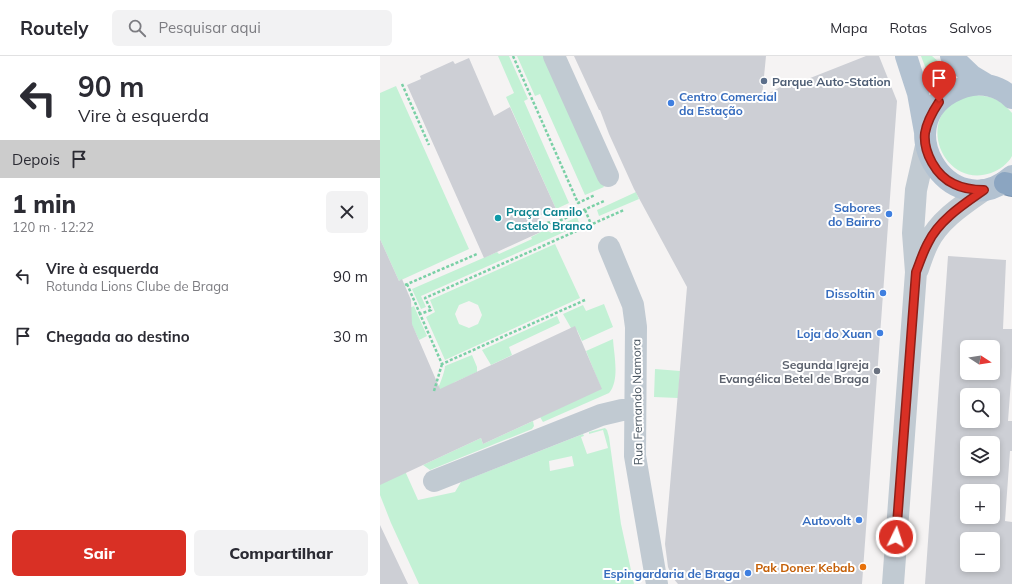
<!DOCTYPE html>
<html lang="pt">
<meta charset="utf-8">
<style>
:root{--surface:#fff;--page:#f2f2f3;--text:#2b2b33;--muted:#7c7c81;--line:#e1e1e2;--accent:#d93025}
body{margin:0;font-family:Mulish,sans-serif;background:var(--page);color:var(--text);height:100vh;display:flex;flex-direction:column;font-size:15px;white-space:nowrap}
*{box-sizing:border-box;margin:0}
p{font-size:13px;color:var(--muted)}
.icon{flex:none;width:22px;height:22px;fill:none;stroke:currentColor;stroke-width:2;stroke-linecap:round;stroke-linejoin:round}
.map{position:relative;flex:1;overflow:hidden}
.panel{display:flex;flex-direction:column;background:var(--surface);width:380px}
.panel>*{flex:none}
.hud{background:#fff;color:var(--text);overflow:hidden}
.needle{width:26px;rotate:102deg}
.buttons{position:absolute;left:580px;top:284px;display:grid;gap:8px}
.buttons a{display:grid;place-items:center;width:40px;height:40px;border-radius:6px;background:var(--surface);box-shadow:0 2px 6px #0003;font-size:20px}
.pin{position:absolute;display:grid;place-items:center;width:34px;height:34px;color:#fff;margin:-41px -17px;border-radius:50% 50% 50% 0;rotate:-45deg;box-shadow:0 0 4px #0007}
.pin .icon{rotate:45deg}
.me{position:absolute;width:44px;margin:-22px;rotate:4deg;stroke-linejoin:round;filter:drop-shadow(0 0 3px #0008)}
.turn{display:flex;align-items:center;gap:14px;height:84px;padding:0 12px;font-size:18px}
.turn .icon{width:52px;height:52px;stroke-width:2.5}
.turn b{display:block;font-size:28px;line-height:34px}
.then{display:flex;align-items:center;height:38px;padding:0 12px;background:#0003;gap:8px;font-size:15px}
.round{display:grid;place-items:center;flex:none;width:42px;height:42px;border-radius:6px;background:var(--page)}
.head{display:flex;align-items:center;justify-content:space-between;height:68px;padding:0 12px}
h1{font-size:24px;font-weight:800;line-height:30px}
.action{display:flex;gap:8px;margin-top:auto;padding:8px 12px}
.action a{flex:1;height:46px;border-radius:6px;background:var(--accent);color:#fff;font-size:16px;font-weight:800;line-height:46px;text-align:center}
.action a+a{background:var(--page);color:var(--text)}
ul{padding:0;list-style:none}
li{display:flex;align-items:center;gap:12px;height:60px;padding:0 12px}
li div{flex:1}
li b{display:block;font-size:15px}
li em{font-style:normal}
header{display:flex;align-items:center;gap:24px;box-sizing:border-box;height:56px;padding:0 20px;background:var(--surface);border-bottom:1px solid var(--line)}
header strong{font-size:19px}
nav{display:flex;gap:22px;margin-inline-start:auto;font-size:14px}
.search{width:280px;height:36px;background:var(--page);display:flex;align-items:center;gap:10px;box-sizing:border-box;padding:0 14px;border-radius:6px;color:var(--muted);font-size:15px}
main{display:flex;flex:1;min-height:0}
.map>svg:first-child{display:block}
.green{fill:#c3f1d5;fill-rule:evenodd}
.building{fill:#cdcfd5;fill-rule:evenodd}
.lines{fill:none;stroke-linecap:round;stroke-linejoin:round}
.highway-casing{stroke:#7690ad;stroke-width:24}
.path{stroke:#7ad0a6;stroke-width:2.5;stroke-dasharray:3 2;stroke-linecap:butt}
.minor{stroke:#c1cad2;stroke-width:22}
.major{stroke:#b3c2d1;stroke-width:22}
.highway{stroke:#8ba5c1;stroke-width:22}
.route-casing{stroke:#8d1f18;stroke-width:10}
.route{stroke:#d93025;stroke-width:7}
.service-dot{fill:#5c6f8a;stroke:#fff;stroke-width:1.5}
.shop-dot{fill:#3f7fe0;stroke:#fff;stroke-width:1.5}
.culture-dot{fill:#0f9aa8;stroke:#fff;stroke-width:1.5}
.worship-dot{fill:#6b7280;stroke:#fff;stroke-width:1.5}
.food-dot{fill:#e8710a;stroke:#fff;stroke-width:1.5}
.labels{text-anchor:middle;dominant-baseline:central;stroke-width:4;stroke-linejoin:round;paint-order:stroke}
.service-label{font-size:12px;font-weight:bold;fill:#4e5e75;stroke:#fff;text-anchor:start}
.shop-label{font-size:12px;font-weight:bold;fill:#366cbe;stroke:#fff;text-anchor:end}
.culture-label{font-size:12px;font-weight:bold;fill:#0d838f;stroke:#fff;text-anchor:start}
.worship-label{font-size:12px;font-weight:bold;fill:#5b616d;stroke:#fff;text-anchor:end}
.street-label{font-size:12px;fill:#4a5661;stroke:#fff}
.food-label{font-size:12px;font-weight:bold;fill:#c56008;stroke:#fff;text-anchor:end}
</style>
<header>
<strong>Routely</strong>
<div class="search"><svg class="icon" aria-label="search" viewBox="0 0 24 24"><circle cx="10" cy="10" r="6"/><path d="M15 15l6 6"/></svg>Pesquisar aqui</div>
<nav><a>Mapa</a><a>Rotas</a><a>Salvos</a></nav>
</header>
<main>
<section class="panel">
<div class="hud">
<div class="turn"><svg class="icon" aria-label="left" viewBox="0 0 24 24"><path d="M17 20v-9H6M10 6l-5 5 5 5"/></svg><div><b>90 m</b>Vire à esquerda</div></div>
<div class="then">Depois<svg class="icon" aria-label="arrive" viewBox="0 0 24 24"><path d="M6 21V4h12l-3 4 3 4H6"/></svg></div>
</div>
<div class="head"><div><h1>1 min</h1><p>120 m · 12:22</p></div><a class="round"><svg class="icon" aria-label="close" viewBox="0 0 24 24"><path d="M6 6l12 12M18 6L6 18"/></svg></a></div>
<ul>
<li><svg class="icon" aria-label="left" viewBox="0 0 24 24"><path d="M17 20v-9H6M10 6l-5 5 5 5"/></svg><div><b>Vire à esquerda</b><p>Rotunda Lions Clube de Braga</p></div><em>90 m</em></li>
<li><svg class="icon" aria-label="arrive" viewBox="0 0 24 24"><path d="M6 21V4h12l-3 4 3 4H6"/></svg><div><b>Chegada ao destino</b></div><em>30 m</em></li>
</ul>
<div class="action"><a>Sair</a><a>Compartilhar</a></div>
</section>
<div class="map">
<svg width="632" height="528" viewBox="0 0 632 528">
<rect width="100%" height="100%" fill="#f5f3f3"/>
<path class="green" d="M118,0H129L148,43L144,45L189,147L176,153L126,41L134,37Z
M137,0H165L224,131L205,139L160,38L155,40Z
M541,0H552L572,17L571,23L557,30L552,29Z
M16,30L89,193L19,225L0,183V37Z
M592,39C612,40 619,42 632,57V100C628,108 619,114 611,117C565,133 536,66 577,44C582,41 587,40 592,39Z
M256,136L259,143L219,160L217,154Z
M197,161L200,169L41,240L46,251L41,253L32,233L117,196L119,198L152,183L151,181L165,174L172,177L182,168Z
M175,188L200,242L65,304L46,261L55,256L50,244ZM89,245L98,249L102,259L98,268L89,272L79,268L75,258L79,249Z
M224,248L233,271L202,285L197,274L191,272L183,258L203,249L206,255Z
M34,250L47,280L39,284L25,254Z
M177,260L180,267L129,291L132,299L111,309L102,294Z
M233,283C234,299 240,324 229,337L163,366L160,361L221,332L206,295Z
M92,299L97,311V316L75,326L55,339C58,333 65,316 65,310Z
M275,313L300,315L298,342L274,341Z
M153,365L154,370L152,373L50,414L43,409L101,382L103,388Z
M225,372L227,374L229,381L241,468L254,528H39L11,467L0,439V422L25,415L38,444L75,436L81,426L203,378L204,380L201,381L207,398L228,392L223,374L209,378V376ZM192,400L194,410L170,415L169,405Z"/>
<path class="building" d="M194,0H386L382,41L413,24L415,28L486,0H499L517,45L482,528H298L293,522L288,511L285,488L307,231L254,133L229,78L220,54H219Z
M89,2L114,60L130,51L176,153L158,160L165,174L104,202L27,29L41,23L40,20L73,5L75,8Z
M0,183L19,225L22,223L31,244L32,268L60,333L195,270L222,333L103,388L101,382L0,429Z
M568,200L626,204L623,273H632V311L628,365H632V395H630L625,465L632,466V528H545ZM587,291H613V317H587ZM587,339H613V365H587ZM587,387H613V413H587ZM587,435H613V461H587ZM587,483H613V509H587Z
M0,469L28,528H0Z"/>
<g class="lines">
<g class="highway-casing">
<path id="highway" d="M625,127L632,129"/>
</g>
<path class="path" d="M133,0L198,147L215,139
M22,28L49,89
M205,154L211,168
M167,167L171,166L172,168L224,145
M27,228L40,258
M25,229L97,198
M205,244L62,308L40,258L51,254L45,242L244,154
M54,335L62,308"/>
<path class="minor" d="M174,0L228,120
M229,191L253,249L256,271L255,400L277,528
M538,213C541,204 544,195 548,187C559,164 584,148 604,134
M54,425L221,359L242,354H255
M513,528L536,216L533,177L536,134L546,90"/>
<path class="major" d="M526,0L538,37L545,76
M571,0L592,20L607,29
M632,42C620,30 601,25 584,31C500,59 569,175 632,120"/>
<use href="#highway" class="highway"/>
</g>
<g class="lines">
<g class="route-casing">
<path id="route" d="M516,481L536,216C540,206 543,196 548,187C559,164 584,148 604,134C593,134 584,133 574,128C556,120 543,96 545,77C547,65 553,55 559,46"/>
</g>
<use href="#route" class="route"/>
</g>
<circle class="service-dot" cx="384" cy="25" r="4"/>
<g class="shop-dot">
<circle cx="291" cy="47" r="4"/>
<circle cx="509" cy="158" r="4"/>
<circle cx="503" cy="237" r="4"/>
<circle cx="500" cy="277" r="4"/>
<circle cx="479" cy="464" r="4"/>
<circle cx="368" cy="517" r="4"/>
</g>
<circle class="culture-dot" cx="118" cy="162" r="4"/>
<circle class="worship-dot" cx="497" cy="315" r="4"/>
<circle class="food-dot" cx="483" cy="511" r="4"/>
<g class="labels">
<g class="service-label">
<text x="392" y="25">Parque Auto-Station</text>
</g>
<g class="shop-label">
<text x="299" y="40" text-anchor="start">Centro Comercial<tspan x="299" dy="14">da Estação</tspan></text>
<text x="501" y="151">Sabores<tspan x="501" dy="14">do Bairro</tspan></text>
<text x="495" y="237">Dissoltin</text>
<text x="492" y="277">Loja do Xuan</text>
<text x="471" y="464">Autovolt</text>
<text x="360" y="517">Espingardaria de Braga</text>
</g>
<g class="culture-label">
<text x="126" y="155">Praça Camilo<tspan x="126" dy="14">Castelo Branco</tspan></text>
</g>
<g class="worship-label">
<text x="489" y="308">Segunda Igreja<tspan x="489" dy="14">Evangélica Betel de Braga</tspan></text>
</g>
<g class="street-label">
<text transform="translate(257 346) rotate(-91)">Rua Fernando Namora</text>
</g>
<g class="food-label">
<text x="475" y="511">Pak Doner Kebab</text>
</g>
</g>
</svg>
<div class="buttons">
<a><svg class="needle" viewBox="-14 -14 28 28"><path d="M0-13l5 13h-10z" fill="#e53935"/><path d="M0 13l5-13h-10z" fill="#7c7c81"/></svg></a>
<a><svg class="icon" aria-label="search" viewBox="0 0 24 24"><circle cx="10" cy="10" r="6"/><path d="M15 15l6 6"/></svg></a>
<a><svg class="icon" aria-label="layers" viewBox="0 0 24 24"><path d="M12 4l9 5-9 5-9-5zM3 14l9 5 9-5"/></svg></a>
<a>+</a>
<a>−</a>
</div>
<div class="pin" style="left:559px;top:46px;background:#d93025"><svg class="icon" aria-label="arrive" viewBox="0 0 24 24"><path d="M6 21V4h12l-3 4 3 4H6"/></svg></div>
<svg class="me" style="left:516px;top:481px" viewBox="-20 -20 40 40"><circle r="17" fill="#d93025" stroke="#fff" stroke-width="3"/><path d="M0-11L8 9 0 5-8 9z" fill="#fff"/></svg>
</div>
</main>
